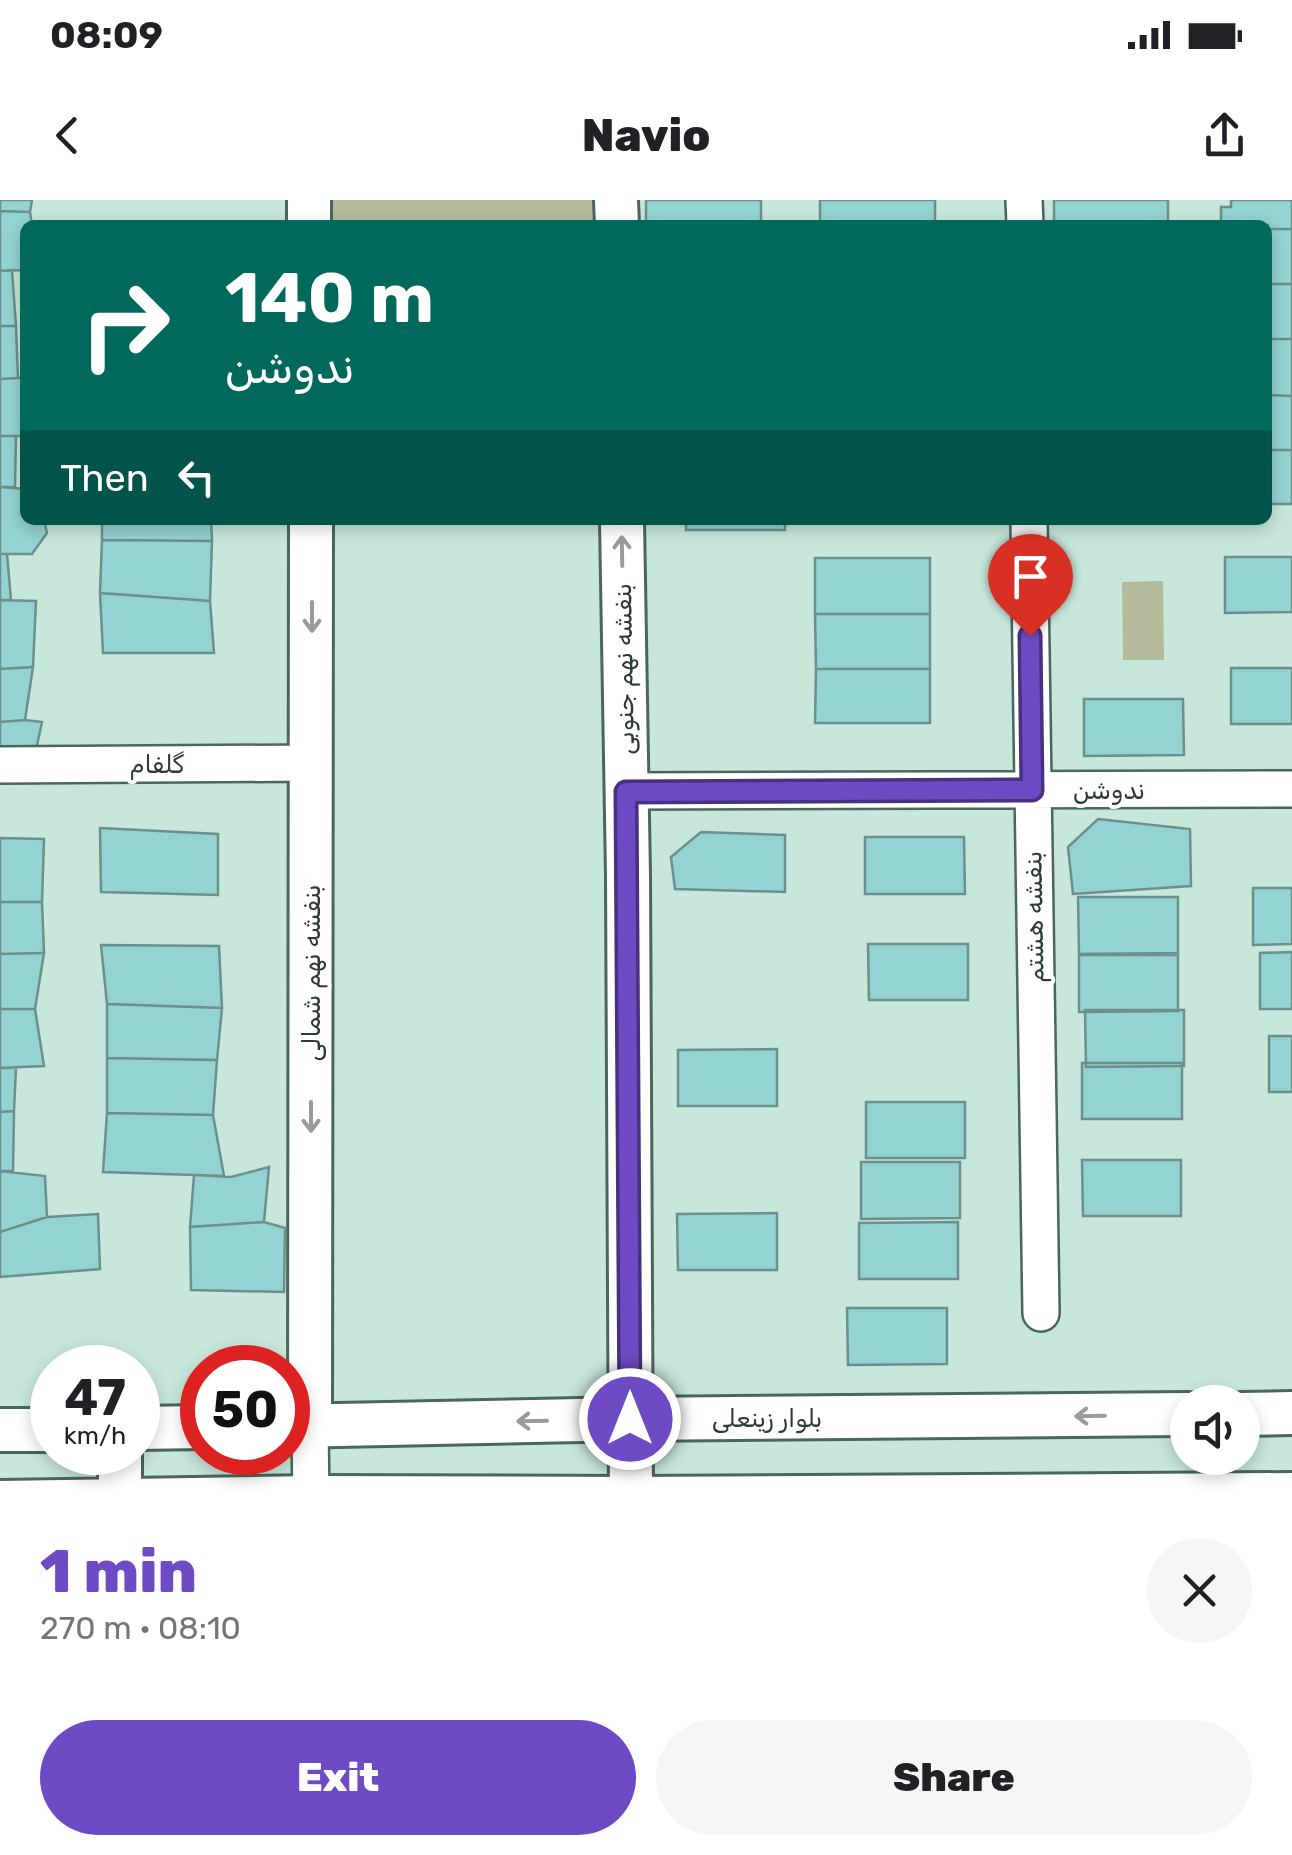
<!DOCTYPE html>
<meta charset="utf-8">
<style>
:root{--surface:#fff;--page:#f6f6f6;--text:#202124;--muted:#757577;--accent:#6e4bc4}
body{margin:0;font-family:Rubik,"Noto Naskh Arabic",sans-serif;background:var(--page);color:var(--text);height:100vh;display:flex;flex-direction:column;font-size:38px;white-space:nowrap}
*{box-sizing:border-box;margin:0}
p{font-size:32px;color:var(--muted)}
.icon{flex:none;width:55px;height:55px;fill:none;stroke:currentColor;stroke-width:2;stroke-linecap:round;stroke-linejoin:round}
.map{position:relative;height:1305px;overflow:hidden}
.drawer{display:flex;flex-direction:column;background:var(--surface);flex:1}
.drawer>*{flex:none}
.hud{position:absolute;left:20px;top:20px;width:1252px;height:305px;border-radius:15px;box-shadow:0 5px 15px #0003;background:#00695c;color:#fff;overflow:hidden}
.controls{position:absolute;left:1170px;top:1185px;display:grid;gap:20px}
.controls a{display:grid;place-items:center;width:90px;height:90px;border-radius:50%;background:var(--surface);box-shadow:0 5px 15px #0003;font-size:50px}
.speed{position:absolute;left:30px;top:1145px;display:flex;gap:20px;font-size:50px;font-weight:700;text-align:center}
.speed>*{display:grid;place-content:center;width:130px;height:130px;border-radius:50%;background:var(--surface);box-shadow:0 5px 15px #0003;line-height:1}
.speed small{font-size:25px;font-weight:400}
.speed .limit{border:15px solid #d22;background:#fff;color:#111}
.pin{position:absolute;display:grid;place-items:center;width:85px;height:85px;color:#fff;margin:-102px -42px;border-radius:50% 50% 50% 0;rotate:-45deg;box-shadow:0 0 10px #0007}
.pin .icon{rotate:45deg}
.me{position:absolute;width:110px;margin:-55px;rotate:0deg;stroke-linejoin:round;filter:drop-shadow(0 0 8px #0008)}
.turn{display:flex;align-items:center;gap:35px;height:210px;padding:0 40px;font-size:45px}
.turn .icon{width:130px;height:130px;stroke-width:2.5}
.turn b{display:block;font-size:70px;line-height:85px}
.then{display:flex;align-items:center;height:95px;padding:0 40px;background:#0003;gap:20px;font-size:38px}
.round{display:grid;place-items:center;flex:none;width:105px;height:105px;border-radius:52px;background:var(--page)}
.summary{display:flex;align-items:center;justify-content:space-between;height:170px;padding:0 40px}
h1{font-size:60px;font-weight:800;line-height:75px;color:var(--accent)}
.action{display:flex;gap:20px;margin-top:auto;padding:20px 40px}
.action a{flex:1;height:115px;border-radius:60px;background:var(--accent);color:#fff;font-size:40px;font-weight:800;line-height:115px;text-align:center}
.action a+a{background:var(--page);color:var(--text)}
.status{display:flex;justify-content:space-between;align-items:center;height:70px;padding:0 50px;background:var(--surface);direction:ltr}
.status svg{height:28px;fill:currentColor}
header{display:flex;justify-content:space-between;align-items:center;height:130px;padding:0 40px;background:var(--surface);font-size:45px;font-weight:800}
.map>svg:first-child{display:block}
.green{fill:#b3bb9b}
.building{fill:#93d3d1;stroke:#6d8f8e;stroke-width:2.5}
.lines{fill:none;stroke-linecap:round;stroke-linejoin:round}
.minor-casing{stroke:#4b675c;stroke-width:40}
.major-casing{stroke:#4b675c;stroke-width:48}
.minor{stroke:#fff;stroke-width:35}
.major{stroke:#fff;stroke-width:42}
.oneway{stroke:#969c9a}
.route-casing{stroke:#48317f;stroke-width:25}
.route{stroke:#6e4bc4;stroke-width:18}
.labels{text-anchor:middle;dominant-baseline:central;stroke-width:8;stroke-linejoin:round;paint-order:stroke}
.street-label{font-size:25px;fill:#2d3a35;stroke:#fff}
</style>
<div class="status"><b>08:09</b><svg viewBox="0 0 49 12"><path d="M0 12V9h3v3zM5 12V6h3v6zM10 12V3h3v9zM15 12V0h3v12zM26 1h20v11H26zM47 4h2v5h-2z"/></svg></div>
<header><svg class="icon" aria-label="back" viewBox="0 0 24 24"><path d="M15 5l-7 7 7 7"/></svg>Navio<svg class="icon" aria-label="share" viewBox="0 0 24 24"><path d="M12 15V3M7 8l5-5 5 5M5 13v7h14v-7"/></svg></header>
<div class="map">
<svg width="1292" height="1305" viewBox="0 0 1292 1305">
<rect width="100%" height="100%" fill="#c7e7da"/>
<path class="green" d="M324,0H595L596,25H324Z
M1163,381L1164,460H1123L1122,382Z"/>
<path class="building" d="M0,0H32L30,12L0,11Z
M646,0H761V25H646Z
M820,0H935V25H820Z
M1054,0H1168V22L1054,24Z
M1231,0H1292V29H1268V25H1221V7H1231Z
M0,11L30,12L32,25H25V70L0,71Z
M1268,29H1292V84H1268Z
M12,70L16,126H0V71Z
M1268,84H1292V139H1268Z
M0,126H16L18,178L0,179Z
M1268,139H1292V196L1268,195Z
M18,178H25V236H0V179Z
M1268,195L1292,196V250H1268Z
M0,236H16L15,287H0Z
M1268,250H1292V304H1268Z
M0,287L25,289V320H44L47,333L32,354H0Z
M102,320H211L212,341L102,340Z
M686,320H785V330H686Z
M102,340L212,341L210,401L100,393Z
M0,354H7L11,400H0Z
M1225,357H1292V412L1225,413Z
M815,358H930V414H815Z
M100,393L210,401L214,453H103Z
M0,400L36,401L33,467L0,469Z
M815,414H930V469H816Z
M33,467L25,520L0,522V469Z
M1231,468H1292V524H1231Z
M816,469H930V523H815Z
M1084,499H1183L1184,555L1084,556Z
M25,520L42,522L34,559L0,560V522Z
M1098,619L1190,629L1191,686L1073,694L1068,647Z
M100,628L218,634V695L101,692Z
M701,632L785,635V692L675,689L671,657Z
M865,637H964L965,694H865Z
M0,638L44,639L42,702H0Z
M1253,688H1292V744L1253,745Z
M1078,697H1178V753L1079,754Z
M0,702H42L44,753L0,754Z
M868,744H968V800H869Z
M101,745L219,746L222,808L107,804Z
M1292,752V809H1260V753Z
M44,753L35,809H0V754Z
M1079,755H1178V811L1079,812Z
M107,804L222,808L217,860L107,858Z
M0,809H35L44,866L0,868Z
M1085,810H1184V866L1086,867Z
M1269,836H1292V892H1269Z
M777,849V906H678V850Z
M107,858L217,860L213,915L107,913Z
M1082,863H1182V919H1082Z
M0,868H16L14,911L0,912Z
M866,902H965V958H866Z
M14,911L13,971H0V912Z
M107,913L213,915L224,976L103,972Z
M1082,960H1181V1016H1083Z
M861,962H960V1018L861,1019Z
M269,967L264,1022L190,1027L194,975L231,977Z
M0,971L45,976L47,1017L0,1032Z
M777,1013V1070H678L677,1014Z
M98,1014L100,1069L0,1077V1032L47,1017Z
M264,1022L285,1028L284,1092L191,1090L190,1027Z
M958,1022V1079H859V1023Z
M847,1108H947V1164L848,1165Z"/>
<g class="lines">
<g class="minor-casing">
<path id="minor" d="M1024,0L1025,25
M1029,320L1041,1113
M0,565L313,563
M626,591L1292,589
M310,1225L311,1305"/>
</g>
<g class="major-casing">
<path id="major" d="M309,0V25
M616,0L617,25
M622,320L628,676L631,1298
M1242,1214L1292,1213
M310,1225L311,320
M288,1226L630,1219L1188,1214
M138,1228L202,1227
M0,1230H52
M120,1300V1252
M0,1302L311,1297L631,1298L1292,1294"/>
</g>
<use href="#minor" class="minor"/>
<use href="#major" class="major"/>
</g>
<defs><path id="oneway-shaft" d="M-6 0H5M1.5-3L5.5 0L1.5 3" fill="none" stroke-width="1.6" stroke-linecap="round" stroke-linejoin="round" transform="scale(2.5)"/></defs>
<g class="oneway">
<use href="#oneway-shaft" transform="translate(622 351) rotate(-91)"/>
<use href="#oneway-shaft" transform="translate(312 417) rotate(90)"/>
<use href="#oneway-shaft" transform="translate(311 917) rotate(90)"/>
<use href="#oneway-shaft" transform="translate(1090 1216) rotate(179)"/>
<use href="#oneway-shaft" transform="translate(532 1221) rotate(179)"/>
</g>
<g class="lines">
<g class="route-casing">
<path id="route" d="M630,1219L626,592L1032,590L1030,436"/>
</g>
<use href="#route" class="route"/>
</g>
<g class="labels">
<g class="street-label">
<text transform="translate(624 469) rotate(-91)">بنفشه نهم جنوبی</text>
<text x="157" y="564">گلفام</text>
<text x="1109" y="590">ندوشن</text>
<text transform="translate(1034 717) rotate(-91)">بنفشه هشتم</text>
<text transform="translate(311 773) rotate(-90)">بنفشه نهم شمالی</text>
<text x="767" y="1218">بلوار زینعلی</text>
</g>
</g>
</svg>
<div class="controls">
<a><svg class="icon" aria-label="sound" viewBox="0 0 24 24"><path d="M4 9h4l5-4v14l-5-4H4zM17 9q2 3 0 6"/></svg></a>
</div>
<div class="speed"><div>47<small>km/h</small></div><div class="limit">50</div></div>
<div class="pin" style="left:1030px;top:436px;background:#d93025"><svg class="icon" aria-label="arrive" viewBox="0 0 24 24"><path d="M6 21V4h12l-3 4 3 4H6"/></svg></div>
<svg class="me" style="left:630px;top:1219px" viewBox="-20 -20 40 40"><circle r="17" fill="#6e4bc4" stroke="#fff" stroke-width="3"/><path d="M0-11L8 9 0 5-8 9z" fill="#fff"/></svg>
<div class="hud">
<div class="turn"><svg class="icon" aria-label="right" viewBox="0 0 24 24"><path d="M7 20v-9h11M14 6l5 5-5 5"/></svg><div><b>140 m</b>ندوشن</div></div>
<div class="then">Then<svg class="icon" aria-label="left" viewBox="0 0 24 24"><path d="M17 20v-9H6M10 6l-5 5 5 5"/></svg></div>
</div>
</div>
<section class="drawer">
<div class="summary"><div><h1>1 min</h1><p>270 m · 08:10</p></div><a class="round"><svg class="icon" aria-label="close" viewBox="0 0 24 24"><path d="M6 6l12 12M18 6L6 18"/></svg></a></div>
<div class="action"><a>Exit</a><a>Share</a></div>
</section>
